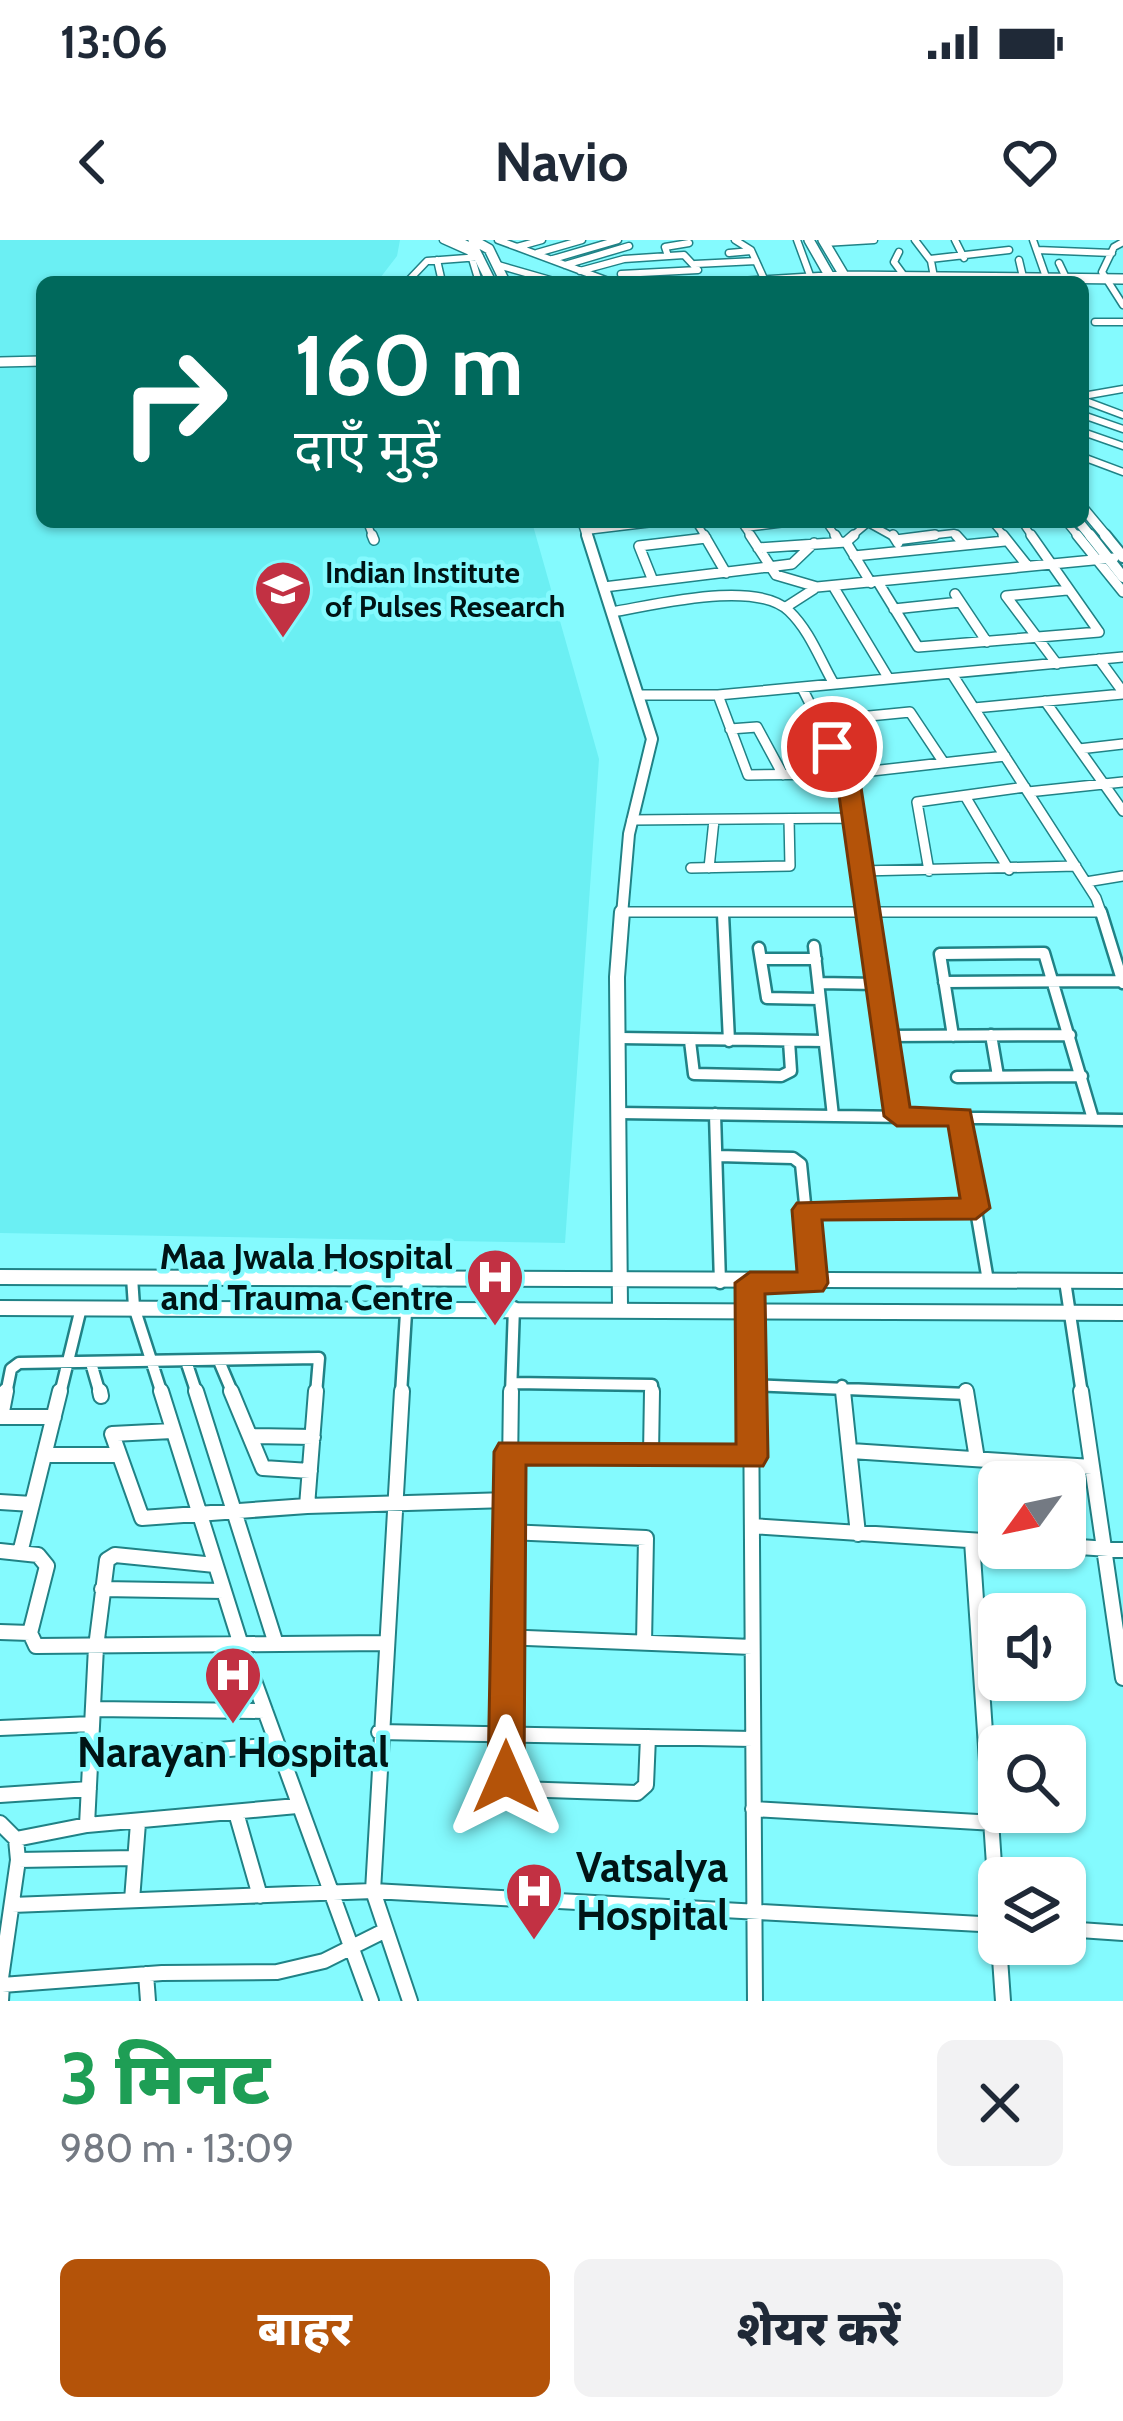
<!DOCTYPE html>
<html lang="hi">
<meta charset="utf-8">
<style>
:root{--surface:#fff;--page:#f2f2f3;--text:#1f2937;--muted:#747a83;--accent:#b45309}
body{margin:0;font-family:Cabin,"Noto Sans Devanagari",sans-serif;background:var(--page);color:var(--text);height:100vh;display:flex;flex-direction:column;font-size:45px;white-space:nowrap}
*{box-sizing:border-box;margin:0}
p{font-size:39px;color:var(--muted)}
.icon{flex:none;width:66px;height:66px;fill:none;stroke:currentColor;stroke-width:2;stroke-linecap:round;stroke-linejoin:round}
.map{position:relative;height:1761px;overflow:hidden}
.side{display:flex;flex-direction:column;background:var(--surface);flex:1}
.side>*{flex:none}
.hud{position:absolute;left:36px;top:36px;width:1053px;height:252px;border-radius:18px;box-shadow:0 3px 9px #0004;background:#00695c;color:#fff;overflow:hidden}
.needle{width:78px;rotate:237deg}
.buttons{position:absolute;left:978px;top:1221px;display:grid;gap:24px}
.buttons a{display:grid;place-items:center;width:108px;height:108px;border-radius:18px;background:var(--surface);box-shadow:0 3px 9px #0004;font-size:60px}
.pin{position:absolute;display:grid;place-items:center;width:102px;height:102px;color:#fff;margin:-51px;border:6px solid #fff;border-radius:50%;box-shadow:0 3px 12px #0007}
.me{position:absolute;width:132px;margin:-66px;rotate:0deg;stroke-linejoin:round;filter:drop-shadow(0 0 9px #0008)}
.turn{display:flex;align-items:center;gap:42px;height:252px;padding:0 60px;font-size:54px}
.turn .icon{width:156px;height:156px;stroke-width:2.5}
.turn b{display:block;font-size:84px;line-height:102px}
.round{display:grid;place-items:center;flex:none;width:126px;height:126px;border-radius:18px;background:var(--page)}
.overview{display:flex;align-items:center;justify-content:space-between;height:204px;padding:0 60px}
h1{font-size:72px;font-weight:800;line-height:90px;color:#1e9e55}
.cta{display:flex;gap:24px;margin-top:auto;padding:24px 60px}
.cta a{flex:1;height:138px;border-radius:18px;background:var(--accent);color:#fff;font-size:48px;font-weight:800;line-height:138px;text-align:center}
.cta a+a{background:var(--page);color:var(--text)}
.status{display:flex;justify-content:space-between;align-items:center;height:84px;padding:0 60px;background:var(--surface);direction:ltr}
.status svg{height:33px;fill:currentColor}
header{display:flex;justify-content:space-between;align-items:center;height:156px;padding:0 60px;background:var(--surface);font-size:54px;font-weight:800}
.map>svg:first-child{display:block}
.built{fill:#6beff3}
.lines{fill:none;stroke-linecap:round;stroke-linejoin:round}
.minor-far3-casing{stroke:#208286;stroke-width:9}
.minor-far2-casing{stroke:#208286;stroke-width:12}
.minor-far1-casing{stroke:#208286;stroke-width:15}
.minor-casing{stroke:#208286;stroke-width:18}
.tertiary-far2-casing{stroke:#208286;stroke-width:12}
.tertiary-far1-casing{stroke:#208286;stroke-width:14}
.tertiary-casing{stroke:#208286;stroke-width:18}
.minor-far3{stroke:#fff;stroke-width:6}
.minor-far2{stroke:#fff;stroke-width:9}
.minor-far1{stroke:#fff;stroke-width:10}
.minor{stroke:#fff;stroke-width:14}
.tertiary-far2{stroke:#fff;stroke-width:9}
.tertiary-far1{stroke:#fff;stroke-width:10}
.tertiary{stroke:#fff;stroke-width:14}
.route{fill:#b45309;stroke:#753606;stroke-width:3}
.labels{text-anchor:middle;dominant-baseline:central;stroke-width:9;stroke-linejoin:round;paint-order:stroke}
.far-poi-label{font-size:30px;font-weight:bold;fill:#001415;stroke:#84fafe;text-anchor:start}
.poi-label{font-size:36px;font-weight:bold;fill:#001415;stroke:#84fafe;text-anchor:end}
.near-poi-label{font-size:42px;font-weight:bold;fill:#001415;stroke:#84fafe}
</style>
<div class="status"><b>13:06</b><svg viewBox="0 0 49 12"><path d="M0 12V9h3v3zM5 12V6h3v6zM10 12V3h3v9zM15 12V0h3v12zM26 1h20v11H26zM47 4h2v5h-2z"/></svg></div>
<header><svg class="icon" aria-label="back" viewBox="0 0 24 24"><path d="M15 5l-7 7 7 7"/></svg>Navio<svg class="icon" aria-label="heart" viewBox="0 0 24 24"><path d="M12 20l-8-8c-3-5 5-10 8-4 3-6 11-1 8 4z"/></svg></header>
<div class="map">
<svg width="1123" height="1761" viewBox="0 0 1123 1761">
<rect width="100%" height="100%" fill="#84fafe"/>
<path class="built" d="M0,0H400L397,16L377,42H42V282H532L599,519L565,1003L0,993Z"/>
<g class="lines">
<g class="minor-far3-casing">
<path id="minor-far3" d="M443,0L470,12L479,42
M498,0L517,7L542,0
M735,0L751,10L765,41
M797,0L811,38
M915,0L931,21L934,37
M955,0L964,18
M1033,0L1046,37
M1123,2L1114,7L1102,32L1123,65
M824,3L874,0
M517,7L611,42
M1037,10L1112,13
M899,12L894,22L905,37
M537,13L582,0
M729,13L751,11
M668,16L665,7L689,3
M553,19L618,0
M930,19L1009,10
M437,20L442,42
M1019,20L1023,37
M1059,23L1068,42
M695,24L756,21
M498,25L557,42
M565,25L629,6
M580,31L624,19L684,15L698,30L621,34
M407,42L427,21L480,17
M1095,82H1123
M1083,156L1123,149
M1083,160L1123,175
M1083,175L1123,189
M1083,192L1123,206
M1083,217L1123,232
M367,282L373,298
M696,282L706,298
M741,282L752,298
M826,282L837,298
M1022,282L1033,298
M1066,282L1079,298
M868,283L895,298
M995,285L1006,298
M745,288L793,282
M586,291L661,282
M850,298L869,282
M910,298L954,293L959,298"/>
</g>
<g class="minor-far2-casing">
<path id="minor-far2" d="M372,295L374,300
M704,295L726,333
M750,295L776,335L817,347L1114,318
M835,295L839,302
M854,295L846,302L871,343
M893,295L898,303
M956,295L965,305
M1003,295L1026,324
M1031,295L1099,392
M1077,295L1123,352
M896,300L935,295
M758,308L846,302
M854,316L1005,301
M653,341L639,306L706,298
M878,342L918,407L1099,392
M833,346L889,439
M604,347L792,324L814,303
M955,354L987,402
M1006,356L1057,424
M1006,356L1067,350
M786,367L814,349
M894,369L960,362
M612,372C655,365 755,339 789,371C810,391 820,420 834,444
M1099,419L1123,452
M952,434L1096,658L1102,675
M802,448L849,540L868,675
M639,455H718L1123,417
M718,455L748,535L845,534L1005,516
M1045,461L1123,571
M974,468L1123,454
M818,481L910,472L944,523
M730,489L757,487L783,535
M1079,509L1123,504
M1028,552L1123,542
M965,556L1009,630
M632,580L854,578
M691,628L790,626L789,579
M709,628L714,580
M861,631L1076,626
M929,631L917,562L1025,547
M1086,642L1123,636
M622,672H1101"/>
</g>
<g class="minor-far1-casing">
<path id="minor-far1" d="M868,672L897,876
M1101,672L1123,743
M723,674L729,801
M814,706L833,876
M759,708L767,758L820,759
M761,719H816
M944,742L1122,741
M819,743L877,744
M991,795L998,836
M885,796L1070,795
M953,796L940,714L1044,713L1093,879
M619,798L824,801
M690,801L694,834L781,836L791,831L789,801
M957,837L1082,836
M618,873L1123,880
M715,874L720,1043
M960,876L988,1041
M719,916L793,918L801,924L813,1043
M807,970L976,968
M132,1037L134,1067L162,1154
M1065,1041L1082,1154
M750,1043L751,1154
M186,1121L197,1154
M219,1121L233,1154
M91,1123L100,1154
M512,1143L652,1145V1154
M751,1145L967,1154
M842,1146L843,1154
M6,1154L11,1129L19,1123L319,1118L316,1154
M60,1154L81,1068
M401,1154L408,1040
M511,1154L514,1067"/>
</g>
<g class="minor-casing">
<path id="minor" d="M100,1151L101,1156
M161,1151L241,1405L371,1761
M196,1151L276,1404
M231,1151L263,1228L310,1231
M402,1151L373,1651L410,1761
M511,1151L506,1537L518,1549L637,1553L646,1545L648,1497
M751,1151L755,1761
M843,1151L858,1294
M966,1151L977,1219
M1081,1151L1123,1438
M0,1177H54
M1,1177L6,1151
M172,1191L112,1194L142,1278L307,1266L316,1151
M250,1196L313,1197
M851,1211L1092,1227
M510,1212L752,1217
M44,1215H117
M651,1215L652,1151
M0,1262L32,1264
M307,1266L508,1260
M752,1286L999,1302
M507,1292L646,1298L644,1403
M972,1301L999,1698
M1065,1306L1123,1310
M0,1311L38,1315L47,1326L30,1393L36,1406L386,1403
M20,1313L60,1151
M102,1349L224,1351
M0,1392L30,1393
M504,1397L752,1407
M93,1469L265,1471
M0,1488L92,1484
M379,1492L753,1499
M89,1521L276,1505
M0,1555L89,1549
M753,1569L995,1583
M237,1576L260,1656
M0,1583L16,1599
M87,1585L96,1407L107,1320L115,1315L215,1325
M18,1620L135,1618
M132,1660L138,1583
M12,1665L373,1651L999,1685
M1065,1689L1123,1693
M999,1704L1003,1761
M146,1734L148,1761
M0,1745L18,1620L16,1599L87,1585L297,1566
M1,1761L2,1745L162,1733L277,1732L324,1721L386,1690"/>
</g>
<g class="tertiary-far2-casing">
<path id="tertiary-far2" d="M455,0L475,10L491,42
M473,0L489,9L505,42
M809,0L833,42
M823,0L848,42
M748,42L843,36L1123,39
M0,122L42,121
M1083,268L1108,298
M583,282L588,298
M1079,282L1092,298"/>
</g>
<g class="tertiary-far1-casing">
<path id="tertiary-far1" d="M587,295L652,499L629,594L622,675
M1090,295L1123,337
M1105,295L1123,317"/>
</g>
<g class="tertiary-casing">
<path id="tertiary" d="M0,1037L1123,1041
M620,1067L617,737L622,672
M0,1068L1123,1073"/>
</g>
<use href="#minor-far3" class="minor-far3"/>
<use href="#minor-far2" class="minor-far2"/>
<use href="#minor-far1" class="minor-far1"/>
<use href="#minor" class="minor"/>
<use href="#tertiary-far2" class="tertiary-far2"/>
<use href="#tertiary-far1" class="tertiary-far1"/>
<use href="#tertiary" class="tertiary"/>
</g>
<path class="route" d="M824,503H839L860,541L910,867L970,870L990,968L976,979L822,980L828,1043L823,1051L765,1054L768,1217L763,1226L526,1225L524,1537L519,1549L506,1553L493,1549L488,1537L494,1212L499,1203L736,1204L735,1043L750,1032H797L792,970L797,963L960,958L948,886H897L884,876L837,541L821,507Z"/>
<defs>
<g id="university-pin" transform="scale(3)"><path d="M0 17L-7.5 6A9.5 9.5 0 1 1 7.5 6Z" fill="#c23143" stroke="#84fafe"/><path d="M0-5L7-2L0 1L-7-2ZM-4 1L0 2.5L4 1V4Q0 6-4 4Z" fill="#fff"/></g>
<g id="hospital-pin" transform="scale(3)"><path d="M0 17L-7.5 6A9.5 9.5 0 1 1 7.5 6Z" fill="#c23143" stroke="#84fafe"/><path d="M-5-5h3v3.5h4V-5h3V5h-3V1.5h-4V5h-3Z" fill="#fff"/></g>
</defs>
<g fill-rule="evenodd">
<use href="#university-pin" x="283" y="349"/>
<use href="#hospital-pin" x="495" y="1037"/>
<use href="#hospital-pin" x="233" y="1435"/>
<use href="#hospital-pin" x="534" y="1651"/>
</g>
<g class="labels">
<g class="far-poi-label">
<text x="325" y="332">Indian Institute<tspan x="325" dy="34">of Pulses Research</tspan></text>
</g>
<g class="poi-label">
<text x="453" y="1016">Maa Jwala Hospital<tspan x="453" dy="41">and Trauma Centre</tspan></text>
</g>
<g class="near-poi-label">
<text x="233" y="1512">Narayan Hospital</text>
<text x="576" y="1627" text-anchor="start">Vatsalya<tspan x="576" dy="48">Hospital</tspan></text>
</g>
</g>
</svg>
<div class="buttons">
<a><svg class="needle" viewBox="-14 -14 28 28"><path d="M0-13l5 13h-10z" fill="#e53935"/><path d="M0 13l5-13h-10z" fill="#747a83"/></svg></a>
<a><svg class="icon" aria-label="sound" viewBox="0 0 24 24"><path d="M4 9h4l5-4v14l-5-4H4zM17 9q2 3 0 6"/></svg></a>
<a><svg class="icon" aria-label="search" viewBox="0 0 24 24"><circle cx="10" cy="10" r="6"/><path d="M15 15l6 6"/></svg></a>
<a><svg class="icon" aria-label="layers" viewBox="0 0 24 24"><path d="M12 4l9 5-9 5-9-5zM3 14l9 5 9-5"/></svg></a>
</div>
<div class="pin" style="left:832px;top:507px;background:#d93025"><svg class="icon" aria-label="arrive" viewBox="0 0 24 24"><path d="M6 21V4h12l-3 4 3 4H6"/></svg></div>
<svg class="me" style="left:506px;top:1537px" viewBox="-20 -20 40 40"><path d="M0-17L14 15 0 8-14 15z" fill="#b45309" stroke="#fff" stroke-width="4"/></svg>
<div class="hud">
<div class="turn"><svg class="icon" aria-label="right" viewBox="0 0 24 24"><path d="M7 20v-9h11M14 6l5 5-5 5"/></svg><div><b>160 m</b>दाएँ मुड़ें</div></div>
</div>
</div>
<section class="side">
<div class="overview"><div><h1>3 मिनट</h1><p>980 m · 13:09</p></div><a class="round"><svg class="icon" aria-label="close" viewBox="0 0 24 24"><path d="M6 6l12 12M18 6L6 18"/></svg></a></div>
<div class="cta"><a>बाहर</a><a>शेयर करें</a></div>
</section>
